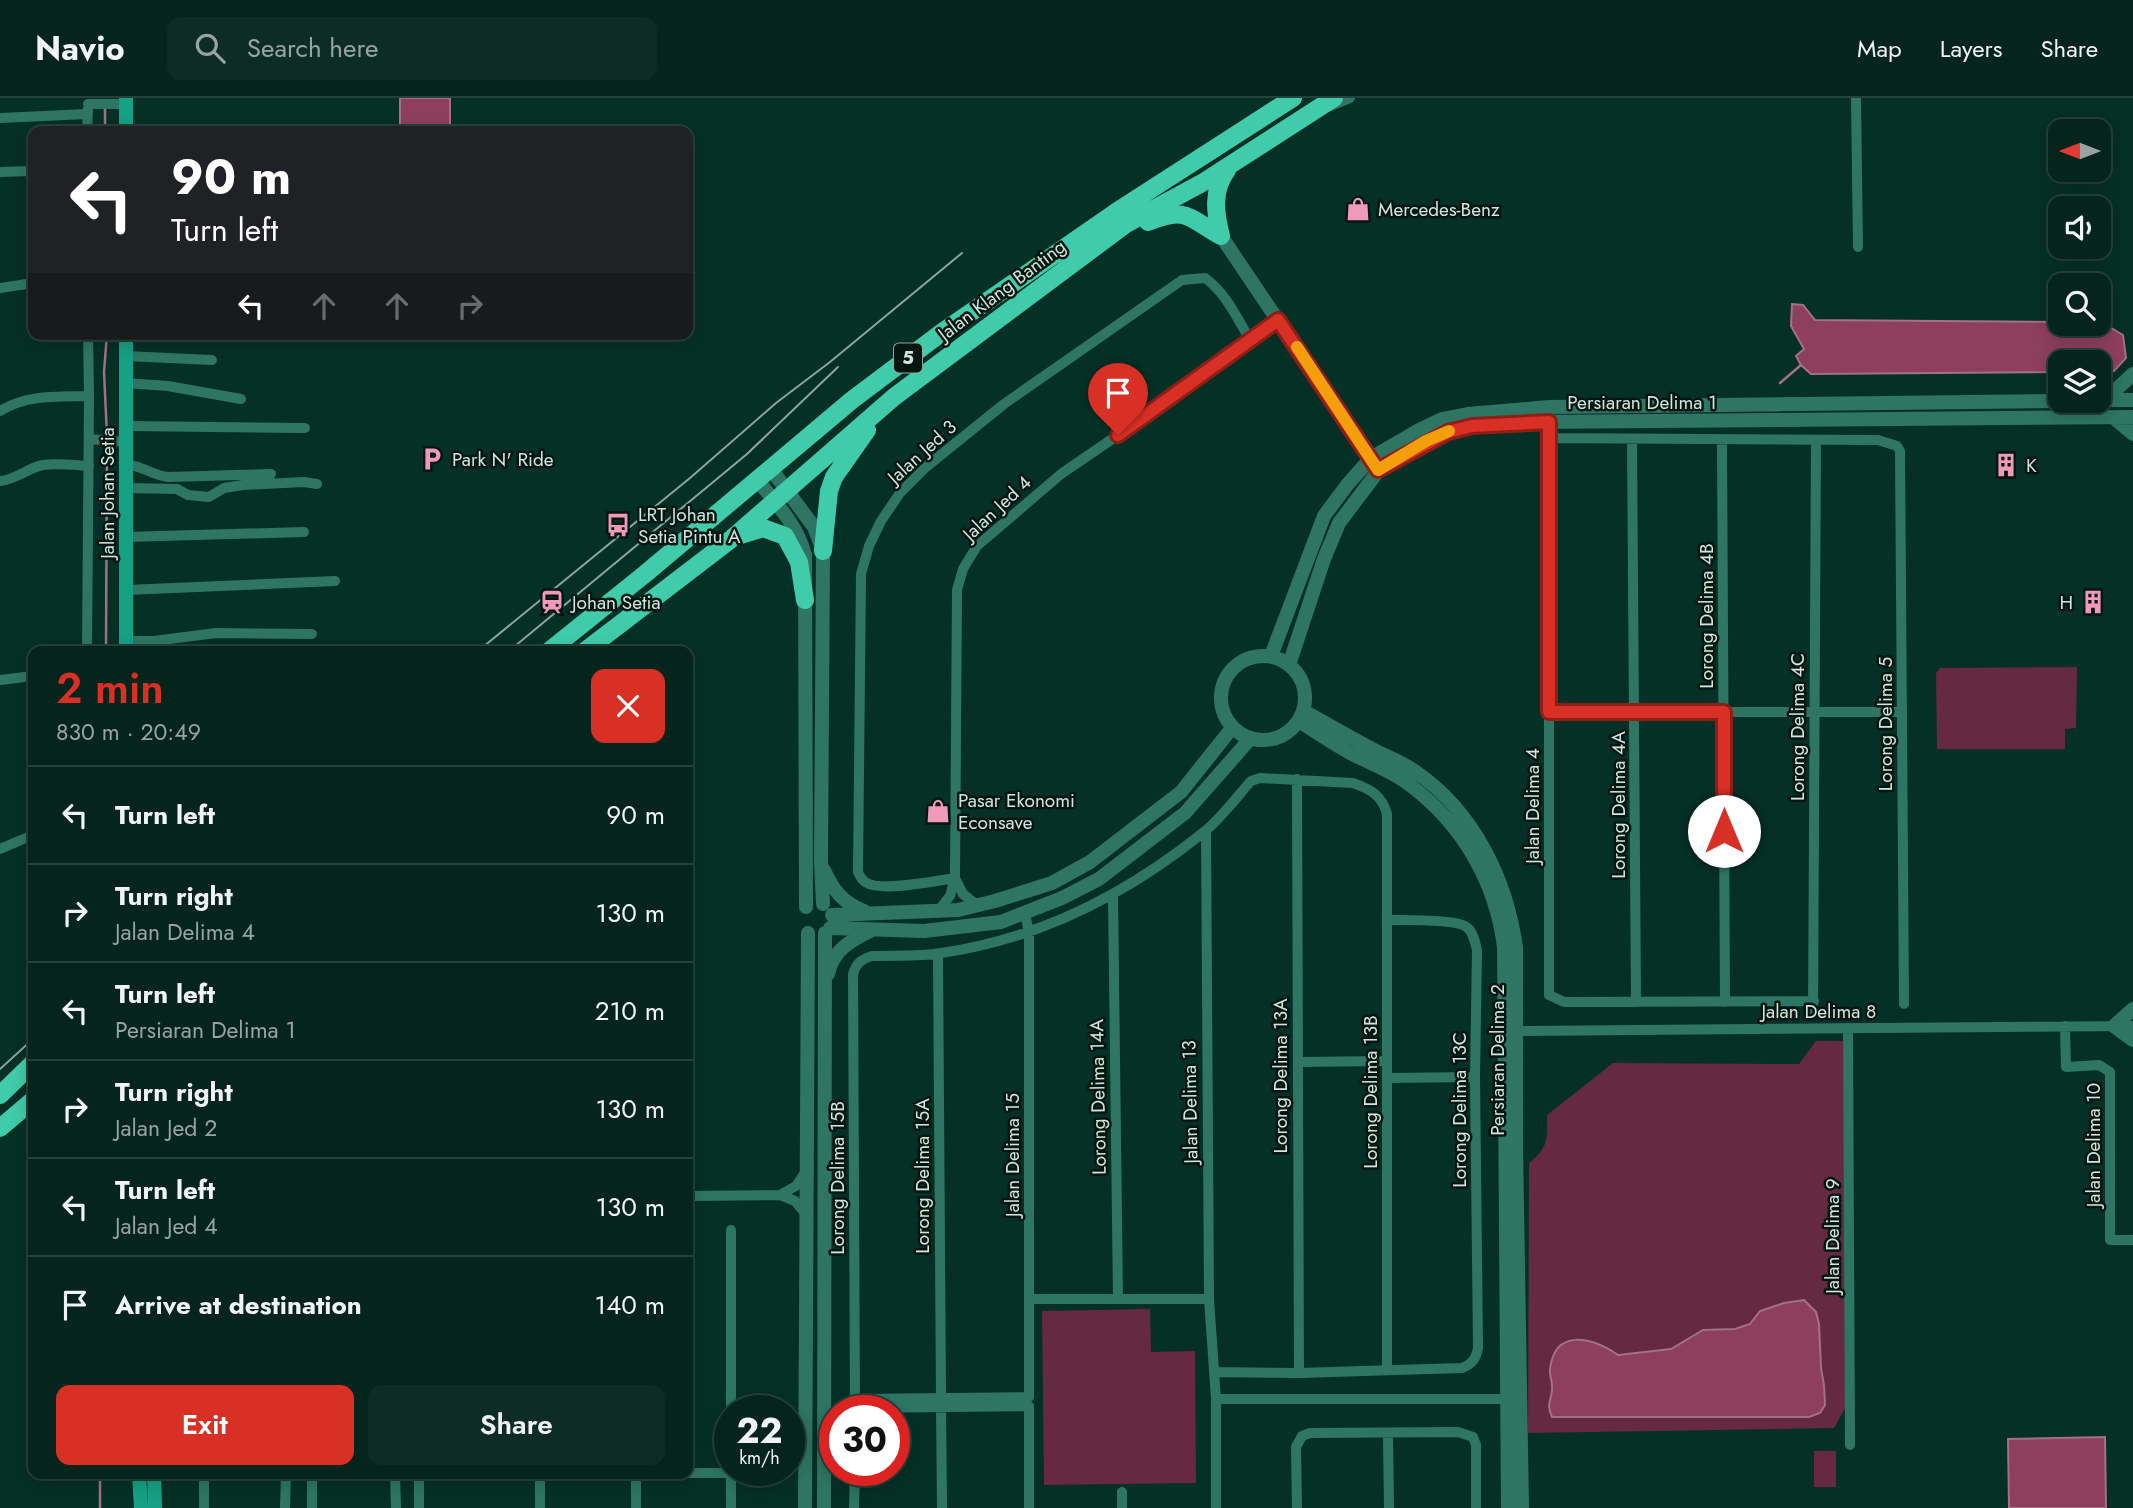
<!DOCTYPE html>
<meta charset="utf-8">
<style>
:root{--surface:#04241c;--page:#0d2c25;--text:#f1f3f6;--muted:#97a4a3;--line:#25413b;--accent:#d93025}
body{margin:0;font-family:Jost,sans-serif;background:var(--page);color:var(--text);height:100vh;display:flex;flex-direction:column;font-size:26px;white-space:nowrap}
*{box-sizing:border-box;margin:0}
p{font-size:23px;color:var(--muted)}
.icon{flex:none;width:38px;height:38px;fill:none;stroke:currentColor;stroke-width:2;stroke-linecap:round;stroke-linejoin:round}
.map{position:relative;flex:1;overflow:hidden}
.side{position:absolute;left:28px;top:548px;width:665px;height:833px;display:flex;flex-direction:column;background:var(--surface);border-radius:14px;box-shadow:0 4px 18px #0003,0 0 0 2px var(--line)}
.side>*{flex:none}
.banner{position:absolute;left:28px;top:28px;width:665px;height:214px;border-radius:14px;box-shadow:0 4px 18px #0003,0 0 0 2px var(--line);background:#202124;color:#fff;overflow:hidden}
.needle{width:46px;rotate:270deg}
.fabs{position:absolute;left:2048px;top:21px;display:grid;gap:14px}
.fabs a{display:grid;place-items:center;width:63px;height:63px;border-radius:14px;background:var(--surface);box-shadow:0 4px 18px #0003,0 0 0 2px var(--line);font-size:35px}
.speed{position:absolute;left:714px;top:1297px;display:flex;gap:14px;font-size:35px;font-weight:700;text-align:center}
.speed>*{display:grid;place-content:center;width:91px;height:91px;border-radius:50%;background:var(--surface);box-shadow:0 4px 18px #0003,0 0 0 2px var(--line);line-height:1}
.speed small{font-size:18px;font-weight:400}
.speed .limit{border:10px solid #d22;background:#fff;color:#111}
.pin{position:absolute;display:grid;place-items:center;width:60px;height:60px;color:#fff;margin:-72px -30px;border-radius:50% 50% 50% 0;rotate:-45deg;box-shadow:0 0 7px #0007}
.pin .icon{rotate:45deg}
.me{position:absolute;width:77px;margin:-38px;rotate:0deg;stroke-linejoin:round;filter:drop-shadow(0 0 5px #0008)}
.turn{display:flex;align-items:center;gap:24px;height:147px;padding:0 28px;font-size:32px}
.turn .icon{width:91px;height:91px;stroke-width:2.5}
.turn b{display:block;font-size:49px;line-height:60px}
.lanes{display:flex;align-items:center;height:66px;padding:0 28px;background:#0003;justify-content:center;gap:35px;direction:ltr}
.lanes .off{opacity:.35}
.round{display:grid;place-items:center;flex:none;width:74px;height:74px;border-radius:14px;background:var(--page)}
.overview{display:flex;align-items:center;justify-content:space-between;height:119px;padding:0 28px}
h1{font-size:42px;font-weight:600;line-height:52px;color:var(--accent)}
.action{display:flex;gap:14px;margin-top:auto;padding:14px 28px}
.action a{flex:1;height:80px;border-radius:14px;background:var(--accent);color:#fff;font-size:28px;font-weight:600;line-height:80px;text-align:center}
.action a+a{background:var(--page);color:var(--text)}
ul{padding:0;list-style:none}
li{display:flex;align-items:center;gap:21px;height:98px;padding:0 28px;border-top:2px solid var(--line)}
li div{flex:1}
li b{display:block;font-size:26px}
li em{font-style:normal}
header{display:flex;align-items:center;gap:42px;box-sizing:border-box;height:98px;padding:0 35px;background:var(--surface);border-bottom:2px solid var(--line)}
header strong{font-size:33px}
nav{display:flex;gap:38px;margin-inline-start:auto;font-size:24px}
.search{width:490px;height:63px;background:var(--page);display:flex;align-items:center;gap:18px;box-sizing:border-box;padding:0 24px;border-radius:14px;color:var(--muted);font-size:26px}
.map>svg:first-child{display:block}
.green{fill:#652941}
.water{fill:#8e3f5e;stroke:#a27184;stroke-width:2}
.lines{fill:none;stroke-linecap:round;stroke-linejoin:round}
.stream{stroke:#a27184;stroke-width:2.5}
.minor{stroke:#2e7663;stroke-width:10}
.tertiary{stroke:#2e7663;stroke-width:14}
.secondary{stroke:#16a184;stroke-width:14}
.trunk{stroke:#40ccaa;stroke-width:18}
.tram{stroke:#89a69d;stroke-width:2}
.route-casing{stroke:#8d1f18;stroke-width:18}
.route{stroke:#d93025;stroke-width:12}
.slow{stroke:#f59e0b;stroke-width:12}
.labels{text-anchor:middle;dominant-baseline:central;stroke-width:5;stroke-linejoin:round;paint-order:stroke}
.shield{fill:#051510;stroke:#92a7a0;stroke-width:2}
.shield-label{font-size:18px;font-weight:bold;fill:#cfe5dd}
.poi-label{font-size:19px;fill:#cfe5dd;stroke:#051510;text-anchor:start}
.street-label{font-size:19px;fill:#cfe5dd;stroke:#051510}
</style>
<header>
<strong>Navio</strong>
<div class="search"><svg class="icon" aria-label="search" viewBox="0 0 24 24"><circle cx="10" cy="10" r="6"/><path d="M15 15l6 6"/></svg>Search here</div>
<nav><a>Map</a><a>Layers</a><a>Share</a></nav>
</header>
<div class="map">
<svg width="2133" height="1410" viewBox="0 0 2133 1410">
<rect width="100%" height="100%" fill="#053026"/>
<path class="green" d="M2077,569L2076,630L2065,631V651H1937L1936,575L1940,570Z
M1816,943H1846L1848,1305L1834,1330L1528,1335L1529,1065C1549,1049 1547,1041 1547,1017L1613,965L1799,966Z
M1150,1211L1151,1254L1195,1253L1196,1385L1044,1387L1042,1213Z
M1814,1353H1836V1389H1814Z"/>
<path class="water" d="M400,0H450V33H400Z
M1792,206L1803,207L1815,222L2060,224V226L2108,228L2123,237L2126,260L2114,273H2098V264H2060V274L1811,276L1801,267L1796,258L1804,251L1791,228Z
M1804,1202L1816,1214L1819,1226L1821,1270L1824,1287L1825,1307L1820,1315L1809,1319H1552C1545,1304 1553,1302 1552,1288C1552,1282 1549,1276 1550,1271C1555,1229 1593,1240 1618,1257L1671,1251L1703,1232L1735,1231L1750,1226L1760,1213L1784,1205Z
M2105,1339L2106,1410H2009L2008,1341Z"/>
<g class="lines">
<path class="stream" d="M105,33V10
M107,236L104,274L107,338
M1780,285L1801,267
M106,553L107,344
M100,1410V1376"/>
<path class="minor" d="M1856,0L1858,149
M88,6H126
M1330,8L1350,0
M0,20L87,16
M87,33L88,10
M190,33L225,32
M0,74L33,73
M0,190L33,185
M126,258L212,262
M125,285L168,288L241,301
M0,313C28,296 58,299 89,298
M126,328L305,330
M1549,336V897L1564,904L1814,903
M1549,340L1878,342L1897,348L1900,353L1904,906
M89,341L126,344
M1632,341L1636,904
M1722,342L1725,904
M126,367C142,367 151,377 168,379L271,376
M0,383C18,381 27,370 43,367C57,365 74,367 89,368
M126,390L177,391L188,397L209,399L224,390L243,387L304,384L317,386
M126,439L304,434
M126,492L335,483
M126,543H154L216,535L312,536
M87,553L89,298L88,236
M0,582L33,578
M1549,614H1902
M1297,681L1299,1275
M1206,733L1209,1201L1216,1301V1410
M0,751L33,737
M955,780C936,783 886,793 869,786C863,784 861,780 858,774L861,476L869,448L881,423L900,395L926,369L1004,306L1182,182L1205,180C1226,195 1237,220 1250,242
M955,780L963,796L978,808
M1113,797L1118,1201
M938,813L950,798L955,780L957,492L963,471L977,448L1061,376L1156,311L1278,222
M938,856L941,1299
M1813,915L1816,342
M2065,928L2066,969L2099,967L2110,974V1142H2133
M1848,930L1850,1347
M1511,933L2133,928
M1298,964L1387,963
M1387,980L1475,979
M780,1097L795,1103L806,1116
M688,1098L780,1097L796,1088L807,1072
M1030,1201H1209
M1214,1274L1299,1275L1462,1270C1472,1266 1476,1261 1478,1250L1475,979L1477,852C1475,844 1473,832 1465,828C1453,821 1403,822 1387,822
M855,1301L1029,1299V835L1025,815
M1216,1301H1515
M941,1309L942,1410
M855,1310L1029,1308V1410
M731,1312V1132
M855,1312L853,876C856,865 862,861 872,858C895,857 919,859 941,855C1040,841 1127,796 1204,734C1221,720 1236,700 1251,683L1260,680L1353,685C1370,691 1382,697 1387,716V1272
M1388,1336L1389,1410
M688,1375H728L731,1380
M204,1376V1410
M395,1376L396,1410
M419,1376V1410
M540,1376V1410
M567,1376H653
M285,1410L286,1376
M312,1410V1376
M636,1410V1376
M731,1410V1374
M854,1410L855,1372
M1122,1410V1394
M1297,1410L1296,1349L1302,1338L1310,1335L1458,1334L1473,1339L1476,1347V1410"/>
<path class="tertiary" d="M1221,138L1376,368
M2103,302H2133
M2105,302L2133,276
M2114,320L2133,336
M771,371L814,429L823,453L821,764L823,806
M757,382C776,405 798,428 805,457L806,809
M1221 600a42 42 0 1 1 84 0a42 42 0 1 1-84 0Z
M1271,558L1324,418L1347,387L1371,360L1419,332L1442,321L1468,316L1549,309L2060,303
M1289,567L1324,461L1339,425L1379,372L1448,333L1472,328L1530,324L2133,319
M1304,613C1327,626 1350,639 1374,652C1388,659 1404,665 1416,674C1474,714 1507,782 1516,850V1048L1522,1410
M1299,623C1317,635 1335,647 1354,657C1372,666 1394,674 1410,687C1463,727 1496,784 1504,849L1508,1410
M824,772C833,792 843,805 864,813
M832,817L958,812L995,803L1052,785L1090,764L1181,694L1232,630
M830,830L924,833L1001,824L1062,800L1099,781L1185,715L1250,641
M828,876C833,852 850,843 870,833
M2133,911L2114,928L2133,942
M805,1410L808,835
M824,1410L825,835"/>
<path class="secondary" d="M126,0V33
M126,553V236
M139,1376L141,1410
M154,1376L155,1410"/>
<path class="trunk" d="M1148,124C1188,108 1188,120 1221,138
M1221,138C1215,115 1212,92 1227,72
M741,437L763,430L785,438L799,464L805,502
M823,453L829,393L834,379L867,332
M549,553L645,476L852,302L941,235L1122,110L1293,0
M585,553L730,442L894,299L1126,126L1202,85L1334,0
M0,997L33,965
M0,1030L33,1002"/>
<path class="tram" d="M478,553L690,380L776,305L830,264L962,155
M509,553L747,356L838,269
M0,971L33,941"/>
</g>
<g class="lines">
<g class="route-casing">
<path id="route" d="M1118,337L1278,222L1378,372L1448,334L1472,328L1549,324V614H1724V733"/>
</g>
<use href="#route" class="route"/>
<path class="slow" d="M1297,249L1378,372L1426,343L1449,333"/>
</g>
<defs>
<g id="shop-bare" transform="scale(1.89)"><path d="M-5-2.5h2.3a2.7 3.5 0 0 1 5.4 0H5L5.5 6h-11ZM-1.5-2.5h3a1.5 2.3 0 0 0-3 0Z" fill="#ef9ab8" stroke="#051510" stroke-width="2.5" paint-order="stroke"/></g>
<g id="parking-bare" transform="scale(1.89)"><path d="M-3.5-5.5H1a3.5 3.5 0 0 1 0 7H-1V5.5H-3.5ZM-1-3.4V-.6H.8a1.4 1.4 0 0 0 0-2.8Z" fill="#ef9ab8" stroke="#051510" stroke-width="2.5" paint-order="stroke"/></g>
<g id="building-bare" transform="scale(1.89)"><path d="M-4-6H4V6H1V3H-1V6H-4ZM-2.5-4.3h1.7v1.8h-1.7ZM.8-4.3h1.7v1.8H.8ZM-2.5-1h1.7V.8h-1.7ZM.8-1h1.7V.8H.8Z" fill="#ef9ab8" stroke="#051510" stroke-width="2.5" paint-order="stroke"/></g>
<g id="bus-bare" transform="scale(1.89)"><path d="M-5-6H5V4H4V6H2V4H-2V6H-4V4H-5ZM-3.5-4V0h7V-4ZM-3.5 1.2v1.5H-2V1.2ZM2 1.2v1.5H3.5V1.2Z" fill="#ef9ab8" stroke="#051510" stroke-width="2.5" paint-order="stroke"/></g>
<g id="station-bare" transform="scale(1.89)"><path d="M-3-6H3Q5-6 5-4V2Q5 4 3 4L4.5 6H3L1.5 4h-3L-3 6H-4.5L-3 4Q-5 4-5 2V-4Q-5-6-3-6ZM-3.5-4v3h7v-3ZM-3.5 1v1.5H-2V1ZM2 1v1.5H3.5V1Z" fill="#ef9ab8" stroke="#051510" stroke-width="2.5" paint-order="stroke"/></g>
</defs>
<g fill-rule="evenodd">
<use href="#shop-bare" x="1358" y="111"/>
<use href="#parking-bare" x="432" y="361"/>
<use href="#building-bare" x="2006" y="367"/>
<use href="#bus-bare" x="618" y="427"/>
<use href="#station-bare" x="552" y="504"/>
<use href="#building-bare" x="2093" y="504"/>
<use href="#shop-bare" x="938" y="713"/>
</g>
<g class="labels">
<rect class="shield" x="894" y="245.5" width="28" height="29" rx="5"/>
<g class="shield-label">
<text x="908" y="260">5</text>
</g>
<g class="poi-label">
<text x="1378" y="111">Mercedes-Benz</text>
<text x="452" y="361">Park N' Ride</text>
<text x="2026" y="367">K</text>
<text x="638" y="416">LRT Johan<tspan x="638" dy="22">Setia Pintu A</tspan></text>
<text x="572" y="504">Johan Setia</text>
<text x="2073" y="504" text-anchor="end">H</text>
<text x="958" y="702">Pasar Ekonomi<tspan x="958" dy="22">Econsave</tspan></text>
</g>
<g class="street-label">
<text transform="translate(1002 192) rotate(-37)">Jalan Klang Banting</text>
<text x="1642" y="304">Persiaran Delima 1</text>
<text transform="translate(922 354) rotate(-42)">Jalan Jed 3</text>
<text transform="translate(107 395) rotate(-90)">Jalan Johan Setia</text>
<text transform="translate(997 410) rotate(-43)">Jalan Jed 4</text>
<text transform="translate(1706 518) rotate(-90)">Lorong Delima 4B</text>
<text transform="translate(1885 626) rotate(-90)">Lorong Delima 5</text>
<text transform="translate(1797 629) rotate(-90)">Lorong Delima 4C</text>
<text transform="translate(1618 707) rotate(-90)">Lorong Delima 4A</text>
<text transform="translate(1532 708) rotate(-90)">Jalan Delima 4</text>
<text x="1819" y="913">Jalan Delima 8</text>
<text transform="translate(1497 962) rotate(-90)">Persiaran Delima 2</text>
<text transform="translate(1280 978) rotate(-90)">Lorong Delima 13A</text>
<text transform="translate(1370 994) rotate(-90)">Lorong Delima 13B</text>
<text transform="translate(1098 999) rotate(-91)">Lorong Delima 14A</text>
<text transform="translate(1190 1004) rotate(-91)">Jalan Delima 13</text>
<text transform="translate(1459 1012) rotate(-90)">Lorong Delima 13C</text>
<text transform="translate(2093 1047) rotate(-90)">Jalan Delima 10</text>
<text transform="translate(1012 1057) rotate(-90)">Jalan Delima 15</text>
<text transform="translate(922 1078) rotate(-90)">Lorong Delima 15A</text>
<text transform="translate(837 1080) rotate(-90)">Lorong Delima 15B</text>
<text transform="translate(1832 1138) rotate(-90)">Jalan Delima 9</text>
</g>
</g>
</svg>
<div class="fabs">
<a><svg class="needle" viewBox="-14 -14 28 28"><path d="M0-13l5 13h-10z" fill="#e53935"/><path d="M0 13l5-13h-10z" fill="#97a4a3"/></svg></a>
<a><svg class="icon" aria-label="sound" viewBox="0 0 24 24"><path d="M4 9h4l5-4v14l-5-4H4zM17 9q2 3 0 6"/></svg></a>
<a><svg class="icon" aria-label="search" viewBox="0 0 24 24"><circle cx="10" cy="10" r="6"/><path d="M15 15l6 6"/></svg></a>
<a><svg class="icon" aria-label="layers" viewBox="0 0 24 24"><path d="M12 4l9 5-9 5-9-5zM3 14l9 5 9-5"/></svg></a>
</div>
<div class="speed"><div>22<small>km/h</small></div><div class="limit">30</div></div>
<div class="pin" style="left:1118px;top:337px;background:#d93025"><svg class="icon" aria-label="arrive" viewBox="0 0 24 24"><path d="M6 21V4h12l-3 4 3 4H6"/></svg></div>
<svg class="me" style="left:1724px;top:733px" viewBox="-20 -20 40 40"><circle r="19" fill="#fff"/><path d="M0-13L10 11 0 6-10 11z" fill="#d93025"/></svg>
<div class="banner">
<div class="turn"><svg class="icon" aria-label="left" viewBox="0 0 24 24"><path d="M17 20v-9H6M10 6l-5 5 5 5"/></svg><div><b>90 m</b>Turn left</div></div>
<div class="lanes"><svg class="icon" aria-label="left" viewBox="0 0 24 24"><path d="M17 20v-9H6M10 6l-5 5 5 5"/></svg><svg class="icon off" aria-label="ahead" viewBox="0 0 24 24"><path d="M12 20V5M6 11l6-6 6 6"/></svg><svg class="icon off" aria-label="ahead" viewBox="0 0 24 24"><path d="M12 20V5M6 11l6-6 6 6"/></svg><svg class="icon off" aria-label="right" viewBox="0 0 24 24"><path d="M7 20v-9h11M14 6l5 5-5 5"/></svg></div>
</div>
<section class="side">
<div class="overview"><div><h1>2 min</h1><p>830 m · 20:49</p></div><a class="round" style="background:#d93025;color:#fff"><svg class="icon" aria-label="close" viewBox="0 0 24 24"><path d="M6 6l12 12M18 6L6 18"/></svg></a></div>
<ul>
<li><svg class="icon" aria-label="left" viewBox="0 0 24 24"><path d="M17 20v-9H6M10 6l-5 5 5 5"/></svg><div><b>Turn left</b></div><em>90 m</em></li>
<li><svg class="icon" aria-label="right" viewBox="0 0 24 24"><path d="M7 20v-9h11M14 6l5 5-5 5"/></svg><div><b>Turn right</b><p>Jalan Delima 4</p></div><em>130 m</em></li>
<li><svg class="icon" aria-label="left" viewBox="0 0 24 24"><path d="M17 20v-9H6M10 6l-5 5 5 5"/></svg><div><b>Turn left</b><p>Persiaran Delima 1</p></div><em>210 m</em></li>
<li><svg class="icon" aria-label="right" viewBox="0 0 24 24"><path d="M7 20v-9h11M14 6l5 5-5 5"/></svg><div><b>Turn right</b><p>Jalan Jed 2</p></div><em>130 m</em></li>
<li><svg class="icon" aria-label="left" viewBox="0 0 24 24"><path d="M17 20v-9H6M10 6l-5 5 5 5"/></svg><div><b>Turn left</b><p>Jalan Jed 4</p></div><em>130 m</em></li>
<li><svg class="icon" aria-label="arrive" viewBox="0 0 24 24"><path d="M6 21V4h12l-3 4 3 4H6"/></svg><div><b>Arrive at destination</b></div><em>140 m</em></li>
</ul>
<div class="action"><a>Exit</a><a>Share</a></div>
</section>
</div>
